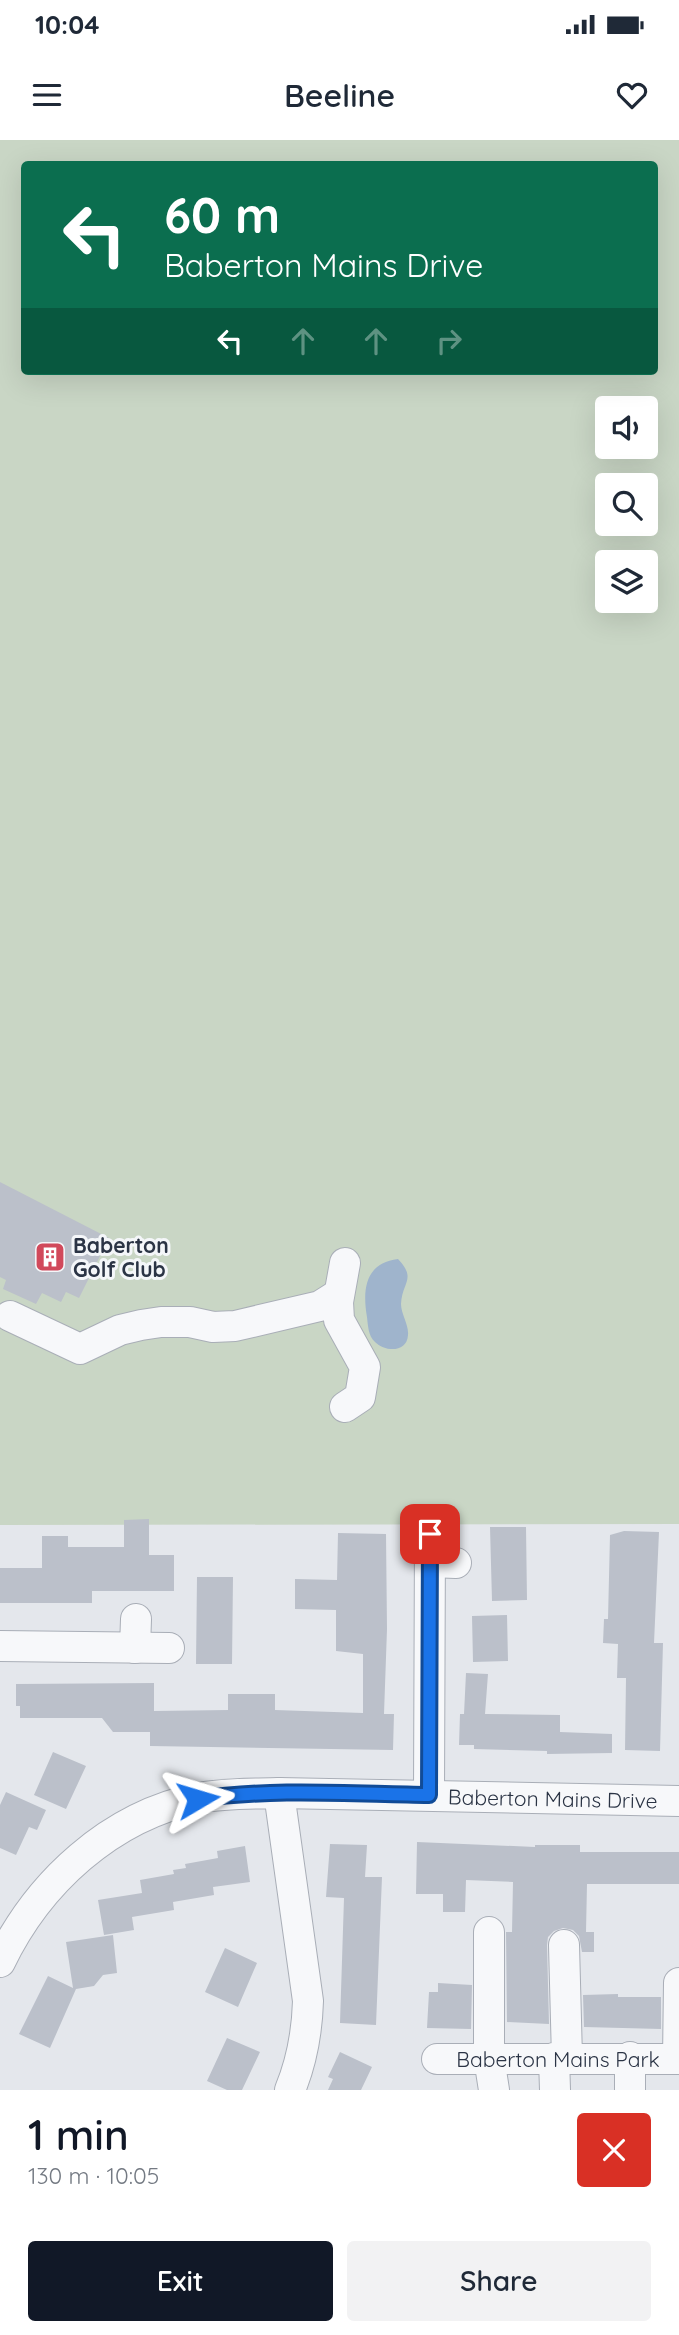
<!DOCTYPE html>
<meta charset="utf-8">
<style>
:root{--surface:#fff;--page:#f2f2f3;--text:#1f2937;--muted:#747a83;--accent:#111827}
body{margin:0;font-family:Quicksand,sans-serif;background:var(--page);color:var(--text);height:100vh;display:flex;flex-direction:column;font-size:26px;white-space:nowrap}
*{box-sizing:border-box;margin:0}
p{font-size:23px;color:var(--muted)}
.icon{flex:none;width:38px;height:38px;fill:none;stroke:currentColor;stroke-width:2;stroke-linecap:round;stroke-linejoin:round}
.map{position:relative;height:1950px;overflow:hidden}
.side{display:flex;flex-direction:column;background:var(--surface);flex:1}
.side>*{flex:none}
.guide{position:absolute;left:21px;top:21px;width:637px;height:214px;border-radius:7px;box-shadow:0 7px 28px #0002;background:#0b6e4f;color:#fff;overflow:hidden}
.buttons{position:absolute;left:595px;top:256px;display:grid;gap:14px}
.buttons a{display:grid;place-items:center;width:63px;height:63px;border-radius:7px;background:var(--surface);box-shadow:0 7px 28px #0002;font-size:35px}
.pin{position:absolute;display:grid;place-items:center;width:60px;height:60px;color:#fff;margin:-30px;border-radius:14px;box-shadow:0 4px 10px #0006}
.me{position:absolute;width:77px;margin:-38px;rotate:83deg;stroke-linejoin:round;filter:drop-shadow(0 0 5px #0008)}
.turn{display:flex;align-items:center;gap:24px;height:147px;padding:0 28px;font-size:32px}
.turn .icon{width:91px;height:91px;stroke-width:2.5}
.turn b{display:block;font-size:49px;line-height:60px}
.lanes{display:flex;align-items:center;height:66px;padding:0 28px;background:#0003;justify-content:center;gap:35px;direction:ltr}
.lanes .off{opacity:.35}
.round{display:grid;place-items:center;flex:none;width:74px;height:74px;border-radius:7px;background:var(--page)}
.overview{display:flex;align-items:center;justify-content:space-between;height:119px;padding:0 28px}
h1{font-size:42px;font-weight:600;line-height:52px;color:var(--accent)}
.action{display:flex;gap:14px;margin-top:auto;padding:14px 28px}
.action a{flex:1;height:80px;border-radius:7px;background:var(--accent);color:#fff;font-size:28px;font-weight:600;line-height:80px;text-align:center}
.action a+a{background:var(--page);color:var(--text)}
.status{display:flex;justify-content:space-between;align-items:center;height:49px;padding:0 35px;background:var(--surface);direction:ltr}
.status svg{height:19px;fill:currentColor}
header{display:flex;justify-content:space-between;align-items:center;height:91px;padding:0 28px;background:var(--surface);font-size:32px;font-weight:600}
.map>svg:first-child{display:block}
.green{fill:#c9d6c5;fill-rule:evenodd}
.water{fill:#9fb4cc}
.building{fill:#bbc0ca}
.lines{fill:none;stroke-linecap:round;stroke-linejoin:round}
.minor-casing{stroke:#a9aeb7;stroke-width:32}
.minor{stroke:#f7f8fa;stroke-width:30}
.route-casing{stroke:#114b97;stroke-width:18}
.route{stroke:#1a73e8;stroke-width:12}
.labels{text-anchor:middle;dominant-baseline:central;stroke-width:6;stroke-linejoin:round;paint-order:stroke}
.poi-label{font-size:21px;font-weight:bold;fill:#2b3445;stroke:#f4f6f9;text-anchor:start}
.street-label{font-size:21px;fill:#2b3445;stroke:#f4f6f9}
</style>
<div class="status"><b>10:04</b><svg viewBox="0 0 49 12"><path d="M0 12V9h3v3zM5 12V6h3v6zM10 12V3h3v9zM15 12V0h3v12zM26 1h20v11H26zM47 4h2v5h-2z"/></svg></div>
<header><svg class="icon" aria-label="menu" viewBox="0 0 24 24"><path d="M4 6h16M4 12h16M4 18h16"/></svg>Beeline<svg class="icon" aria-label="heart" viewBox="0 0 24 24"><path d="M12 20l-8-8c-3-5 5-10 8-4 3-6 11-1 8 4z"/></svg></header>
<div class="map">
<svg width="679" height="1950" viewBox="0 0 679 1950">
<rect width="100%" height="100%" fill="#e4e7ec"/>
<path class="green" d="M0,0H679V1384L0,1385ZM24,24H654V231H24ZM607,268H646V306H607ZM607,345H646V383H607ZM607,422H646V460H607Z"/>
<path class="water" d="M398,1119C417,1139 402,1142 401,1164C401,1174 409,1185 408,1195C407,1213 385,1212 375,1202C368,1196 368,1185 367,1177C362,1148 366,1123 398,1119Z"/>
<path class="building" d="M0,1042L109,1098L79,1158L66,1152L61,1162L42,1153L36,1164L3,1149L6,1140L0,1137Z
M149,1379V1415H174V1451H92V1463H0V1428H42V1396H68V1407H124V1380Z
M490,1387H526L527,1460L492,1461Z
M624,1391L659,1392L654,1503H663L660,1611L625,1610L626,1538H617L618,1504L603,1503L604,1479H608L610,1395Z
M338,1393L386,1394L387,1489L384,1574H394L393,1610L150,1606V1592H113L102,1578H20V1566H16V1544L154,1543V1571L228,1570V1554H275V1570L363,1573V1514L336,1511V1470L295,1469V1439L337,1440Z
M197,1437H233L232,1524H196Z
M507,1475L508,1521L473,1522L472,1476Z
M466,1533L488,1534L485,1574L560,1575V1592L612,1594V1613L547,1614V1611L474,1609V1605H459L460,1574H464Z
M53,1612L86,1626L66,1669L34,1655Z
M6,1652L46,1670L37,1690L29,1687L16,1715L0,1708V1665Z
M417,1702L535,1707V1705H580V1712H679V1744H587L586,1792H594V1812H582L579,1796L573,1790L563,1788L554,1791L548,1797L547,1805L549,1884L507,1882L506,1792H512L513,1742L466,1740L465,1772H443V1754H416Z
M330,1704L367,1705L365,1737H382L376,1885L340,1883L344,1758L326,1757Z
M245,1706L250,1742L213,1747L214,1755L173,1762L174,1770L132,1777L134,1790L104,1795L98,1760L142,1753L140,1740L174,1734L173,1730L186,1728L185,1724L218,1718L217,1711Z
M113,1795L117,1833L103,1835L94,1846L76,1849L50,1908L19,1894L48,1836L73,1848L66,1802Z
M225,1808L257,1823L238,1867L205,1852Z
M438,1843L472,1845L471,1889L427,1888L429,1852H438Z
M618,1854V1857H661V1889L584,1887L583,1855Z
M227,1898L260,1912L242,1950H227L207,1941Z
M340,1912L372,1927L361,1950H328L333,1939L328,1937Z"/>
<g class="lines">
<g class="minor-casing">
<g id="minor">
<path d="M10,1176L80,1209L120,1190L141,1185L161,1182H190L213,1187L235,1186L320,1166L339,1154"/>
<path d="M345,1267L360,1257L365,1227L339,1180L338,1162L345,1123"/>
<path d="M430,1422L456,1423"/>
<path d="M0,1506L169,1508"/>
<path d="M135,1508L136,1479"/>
<path d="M279,1653L308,1861C307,1893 302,1921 290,1950"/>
<path d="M429,1655L430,1394"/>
<path d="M489,1792V1918L494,1950"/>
<path d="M564,1805L567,1918"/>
<path id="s1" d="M0,1822C38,1743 110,1676 199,1658C226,1653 252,1654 279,1653L679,1661"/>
<path d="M630,1917V1950"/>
<path d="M554,1918L555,1950"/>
<path id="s2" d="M437,1919H679"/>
<path d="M678,1919L679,1843"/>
</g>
</g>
<use href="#minor" class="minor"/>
</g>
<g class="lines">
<g class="route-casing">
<path id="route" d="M198,1659C274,1648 352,1654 429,1655L430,1394"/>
</g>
<use href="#route" class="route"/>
</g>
<defs>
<g id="building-square" transform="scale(1.575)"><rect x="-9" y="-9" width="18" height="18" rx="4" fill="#d1495b" stroke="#f4f6f9"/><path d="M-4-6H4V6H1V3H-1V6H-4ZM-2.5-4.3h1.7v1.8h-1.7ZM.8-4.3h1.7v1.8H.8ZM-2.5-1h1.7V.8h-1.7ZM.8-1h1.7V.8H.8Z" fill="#fff"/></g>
</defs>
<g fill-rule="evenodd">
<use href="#building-square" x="50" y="1117"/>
</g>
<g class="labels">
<g class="poi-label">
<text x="73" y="1105">Baberton<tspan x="73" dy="24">Golf Club</tspan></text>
</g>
<g class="street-label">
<text stroke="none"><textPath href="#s1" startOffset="621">Baberton Mains Drive</textPath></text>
<text stroke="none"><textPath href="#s2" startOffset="121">Baberton Mains Park</textPath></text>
</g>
</g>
</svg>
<div class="buttons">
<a><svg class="icon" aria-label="sound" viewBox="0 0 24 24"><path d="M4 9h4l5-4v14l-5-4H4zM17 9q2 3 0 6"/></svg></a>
<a><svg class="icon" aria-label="search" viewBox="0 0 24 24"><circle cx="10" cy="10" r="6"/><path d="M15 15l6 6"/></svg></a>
<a><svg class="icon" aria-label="layers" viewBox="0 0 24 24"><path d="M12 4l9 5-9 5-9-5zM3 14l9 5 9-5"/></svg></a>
</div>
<div class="pin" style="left:430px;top:1394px;background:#d93025"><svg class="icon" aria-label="arrive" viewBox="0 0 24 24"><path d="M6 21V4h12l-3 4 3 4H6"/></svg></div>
<svg class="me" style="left:198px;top:1659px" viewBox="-20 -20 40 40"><path d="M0-17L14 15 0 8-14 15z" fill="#1a73e8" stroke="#fff" stroke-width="4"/></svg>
<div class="guide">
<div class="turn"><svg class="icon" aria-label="left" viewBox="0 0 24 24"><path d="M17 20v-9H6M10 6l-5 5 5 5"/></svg><div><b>60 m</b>Baberton Mains Drive</div></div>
<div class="lanes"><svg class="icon" aria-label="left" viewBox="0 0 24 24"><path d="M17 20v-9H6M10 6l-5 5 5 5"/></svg><svg class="icon off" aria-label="ahead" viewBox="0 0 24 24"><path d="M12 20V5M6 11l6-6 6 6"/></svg><svg class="icon off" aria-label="ahead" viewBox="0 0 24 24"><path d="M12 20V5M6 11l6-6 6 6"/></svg><svg class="icon off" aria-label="right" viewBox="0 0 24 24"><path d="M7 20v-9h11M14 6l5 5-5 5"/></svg></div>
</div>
</div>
<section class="side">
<div class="overview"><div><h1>1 min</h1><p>130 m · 10:05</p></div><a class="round" style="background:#d93025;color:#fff"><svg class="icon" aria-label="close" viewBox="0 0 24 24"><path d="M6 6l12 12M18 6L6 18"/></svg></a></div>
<div class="action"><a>Exit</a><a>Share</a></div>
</section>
